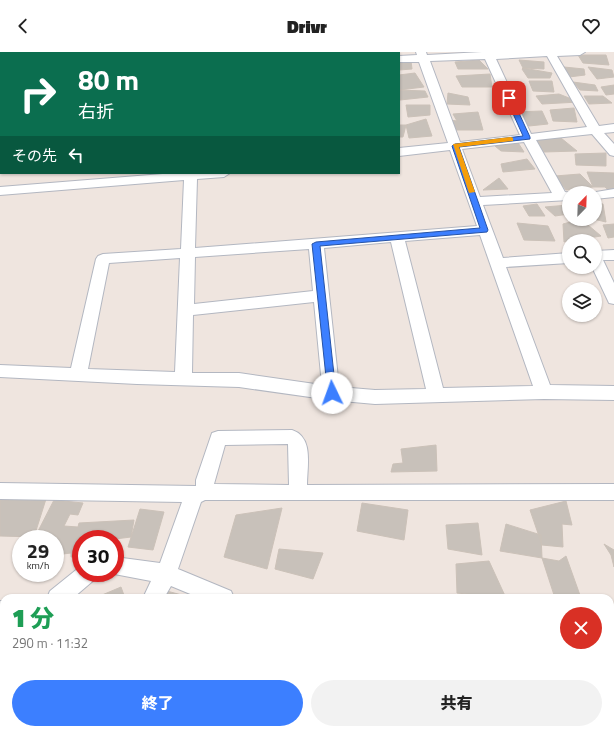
<!DOCTYPE html>
<html lang="ja">
<meta charset="utf-8">
<style>
:root{--surface:#fff;--page:#f2f2f2;--text:#222;--muted:#767676;--accent:#3c7fff}
body{margin:0;font-family:"Titillium Web","Noto Sans JP",sans-serif;background:var(--page);color:var(--text);height:100vh;display:flex;flex-direction:column;font-size:15px;white-space:nowrap}
*{box-sizing:border-box;margin:0}
p{font-size:13px;color:var(--muted)}
.icon{flex:none;width:22px;height:22px;fill:none;stroke:currentColor;stroke-width:2;stroke-linecap:round;stroke-linejoin:round}
.map{position:relative;flex:1;overflow:hidden}
.side{position:absolute;left:0px;top:542px;width:614px;height:140px;display:flex;flex-direction:column;background:var(--surface);border-radius:12px 12px 0 0;box-shadow:0 1px 3px #0004}
.side>*{flex:none}
.top-card{position:absolute;left:0px;top:0px;width:400px;height:122px;box-shadow:0 1px 3px #0004;background:#0b6e4f;color:#fff;overflow:hidden}
.needle{width:26px;rotate:23deg}
.tools{position:absolute;left:562px;top:134px;display:grid;gap:8px}
.tools a{display:grid;place-items:center;width:40px;height:40px;border-radius:50%;background:var(--surface);box-shadow:0 1px 3px #0004;font-size:20px}
.speed{position:absolute;left:12px;top:478px;display:flex;gap:8px;font-size:20px;font-weight:700;text-align:center}
.speed>*{display:grid;place-content:center;width:52px;height:52px;border-radius:50%;background:var(--surface);box-shadow:0 1px 3px #0004;line-height:1}
.speed small{font-size:10px;font-weight:400}
.speed .limit{border:6px solid #d22;background:#fff;color:#111}
.pin{position:absolute;display:grid;place-items:center;width:34px;height:34px;color:#fff;margin:-17px;border-radius:8px;box-shadow:0 2px 6px #0006}
.me{position:absolute;width:44px;margin:-22px;rotate:357deg;stroke-linejoin:round;filter:drop-shadow(0 0 3px #0008)}
.turn{display:flex;align-items:center;gap:14px;height:84px;padding:0 12px;font-size:18px}
.turn .icon{width:52px;height:52px;stroke-width:2.5}
.turn b{display:block;font-size:28px;line-height:34px}
.then{display:flex;align-items:center;height:38px;padding:0 12px;background:#0003;gap:8px;font-size:15px}
.round{display:grid;place-items:center;flex:none;width:42px;height:42px;border-radius:21px;background:var(--page)}
.head{display:flex;align-items:center;justify-content:space-between;height:68px;padding:0 12px}
h1{font-size:24px;font-weight:800;line-height:30px;color:#1e9e55}
.action{display:flex;gap:8px;margin-top:auto;padding:8px 12px}
.action a{flex:1;height:46px;border-radius:24px;background:var(--accent);color:#fff;font-size:16px;font-weight:800;line-height:46px;text-align:center}
.action a+a{background:var(--page);color:var(--text)}
header{display:flex;justify-content:space-between;align-items:center;height:52px;padding:0 12px;background:var(--surface);font-size:18px;font-weight:800}
.map>svg:first-child{display:block}
.building{fill:#c8c1ba;stroke:#cbc1b8}
.lines{fill:none;stroke-linecap:round;stroke-linejoin:round}
.minor-casing{stroke:#b3b7c1;stroke-width:2}
.minor{fill:#fff;fill-rule:evenodd}
.route{fill:#3c7fff;stroke:#2753a6}
.slow{fill:#f59e0b}
</style>
<header><svg class="icon" aria-label="back" viewBox="0 0 24 24"><path d="M15 5l-7 7 7 7"/></svg>Drivr<svg class="icon" aria-label="heart" viewBox="0 0 24 24"><path d="M12 20l-8-8c-3-5 5-10 8-4 3-6 11-1 8 4z"/></svg></header>
<div class="map">
<svg width="614" height="682" viewBox="0 0 614 682">
<rect width="100%" height="100%" fill="#efe5df"/>
<path class="building" d="M578,3H606L609,13L583,11Z
M399,8L411,9L412,17L399,18Z
M479,8L488,17H458L455,10Z
M519,8L544,10V17L523,16Z
M564,15L584,17L585,23L569,25Z
M588,15L612,18L614,25L597,27Z
M523,16L552,21L550,26H528L522,17Z
M415,21L424,35L399,38V23Z
M490,22L492,35H462L456,24Z
M529,29H552L554,40L533,39Z
M573,30L595,33L598,39L580,38Z
M614,33V42L606,43L601,35Z
M399,38L425,39L428,45L400,48Z
M448,41L468,45L470,53L447,52Z
M559,42L579,50L542,52L536,44Z
M584,44H603L612,51L589,52Z
M406,53H430V63L408,65Z
M574,56L577,70L553,69L550,58Z
M542,59L548,72L529,74L515,60Z
M478,60L483,78H454L450,68L457,69L453,62Z
M426,67L432,84L409,86L406,73Z
M399,73H406L403,85H399Z
M561,86L577,99L544,100L535,87Z
M517,89L524,100L501,99L495,94Z
M606,101V114L576,113L575,102Z
M527,107L535,117L503,120L501,112Z
M587,120L614,121V140L609,139L605,135H593Z
M580,122L593,135L566,138L555,124Z
M499,126L508,137L483,138Z
M595,151L603,152L606,170L593,167H595Z
M537,152L545,164H529L523,154Z
M568,153L569,162L555,164L545,155Z
M581,167L601,184L564,190L563,172Z
M517,171L548,174L555,189L524,188Z
M614,172V185L608,186L603,173Z
M436,393L437,419L391,420L393,412L403,411L401,397Z
M0,446L46,447L34,485L0,484Z
M54,448L83,451L78,463L70,462L64,474L78,475L79,471L134,468L131,485L115,487H81V504L71,505V501L55,503V487H34Z
M566,449L572,473L562,472L563,495L542,493L530,458Z
M362,451L408,458L404,488L357,479Z
M282,456L267,517L224,505L236,463Z
M140,457L164,460L153,498L128,495Z
M478,471L482,503L448,497L446,473Z
M506,472L541,483L542,506L500,499Z
M604,492L614,498V515L611,503Z
M279,497L323,501L313,527L275,517Z
M566,504L581,546H567L554,543L542,506L559,509Z
M489,509L506,546L457,541L456,512Z
M121,535L125,546H95Z
M163,538L193,546H160Z
M93,678H140L148,682H91Z
M196,678H213L226,682H195Z
M375,678H479V682H375Z"/>
<g class="lines">
<g class="minor-casing">
<path id="minor" d="M188,0H198V1H188Z
M351,0H361V1H351Z
M416,0H426L427,3L482,0H585L580,3L557,4L599,74L614,72V80L604,81L614,92V104L610,103L592,82L536,88L565,140L573,141H569V148L483,153L503,206L569,201V211L506,215L550,333L614,334V348L544,347L375,352L331,348L239,335L137,332L0,325V313L71,316L96,207L98,204L103,202L181,197L184,128L0,143V135L175,121H230L224,125L197,127L195,196L477,174L450,98L399,104V96L448,91L419,10H399V4L417,3ZM547,4L587,75L531,82L496,7ZM485,7L520,83L460,90L430,9ZM524,90L552,141L480,145L462,97ZM480,183L533,334L443,336L405,189ZM391,190L426,337L375,338L339,335L324,196ZM309,197L313,239L194,252L195,205ZM180,206L175,320L88,317L109,211ZM314,250L322,333L239,321H192L193,263Z
M0,5H1V11H0Z
M0,63H1V71H0Z
M614,137V145L595,147V141H590Z
M614,198V208H603L614,231V252L609,251L592,215H595V199Z
M292,378C314,385 307,414 307,433L614,432V448H205L201,450L178,517L231,539L234,546H200L171,534L164,546H143L151,529L109,521H115V505L160,511L182,450L0,447V431L196,434V428L212,381L218,379ZM288,392L289,433L214,432L225,393Z
M81,514V521H97L94,528L73,546H47L50,539Z
M0,549L4,550V575L0,574Z
M610,570H614V592H610Z
M4,583V607L0,609V585Z
M48,678H72L73,682H49Z
M166,678H190L189,682H165Z
M254,678H291L293,682H256Z
M546,678H570V682H546Z"/>
</g>
<use href="#minor" class="minor"/>
</g>
<path class="route" d="M509,44L512,46L530,85V87L459,95L488,178L487,180L320,194L336,341L335,344H328L312,192L316,190L480,176L452,94L455,92L523,84L506,46Z"/>
<path class="slow" d="M511,85L513,86V89L459,95L475,140L469,141L453,92Z"/>
</svg>
<div class="tools">
<a><svg class="needle" viewBox="-14 -14 28 28"><path d="M0-13l5 13h-10z" fill="#e53935"/><path d="M0 13l5-13h-10z" fill="#767676"/></svg></a>
<a><svg class="icon" aria-label="search" viewBox="0 0 24 24"><circle cx="10" cy="10" r="6"/><path d="M15 15l6 6"/></svg></a>
<a><svg class="icon" aria-label="layers" viewBox="0 0 24 24"><path d="M12 4l9 5-9 5-9-5zM3 14l9 5 9-5"/></svg></a>
</div>
<div class="speed"><div>29<small>km/h</small></div><div class="limit">30</div></div>
<div class="pin" style="left:509px;top:46px;background:#d93025"><svg class="icon" aria-label="arrive" viewBox="0 0 24 24"><path d="M6 21V4h12l-3 4 3 4H6"/></svg></div>
<svg class="me" style="left:332px;top:341px" viewBox="-20 -20 40 40"><circle r="19" fill="#fff"/><path d="M0-13L10 11 0 6-10 11z" fill="#3c7fff"/></svg>
<div class="top-card">
<div class="turn"><svg class="icon" aria-label="right" viewBox="0 0 24 24"><path d="M7 20v-9h11M14 6l5 5-5 5"/></svg><div><b>80 m</b>右折</div></div>
<div class="then">その先<svg class="icon" aria-label="left" viewBox="0 0 24 24"><path d="M17 20v-9H6M10 6l-5 5 5 5"/></svg></div>
</div>
<section class="side">
<div class="head"><div><h1>1 分</h1><p>290 m · 11:32</p></div><a class="round" style="background:#d93025;color:#fff"><svg class="icon" aria-label="close" viewBox="0 0 24 24"><path d="M6 6l12 12M18 6L6 18"/></svg></a></div>
<div class="action"><a>終了</a><a>共有</a></div>
</section>
</div>
